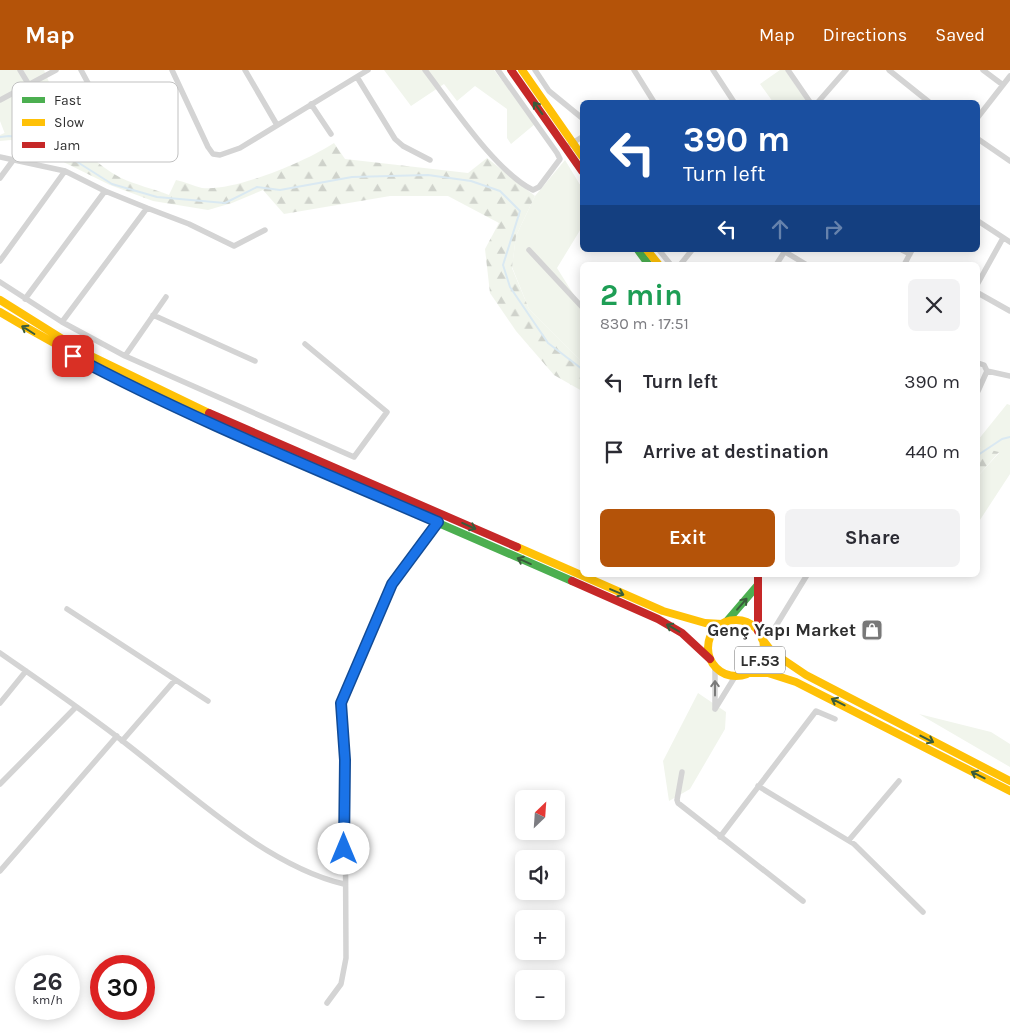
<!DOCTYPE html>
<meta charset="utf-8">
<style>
:root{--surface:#fff;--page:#f2f2f3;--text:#2b2b33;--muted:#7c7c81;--accent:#b45309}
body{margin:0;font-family:Karla,sans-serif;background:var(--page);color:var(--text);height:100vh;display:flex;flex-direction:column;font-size:19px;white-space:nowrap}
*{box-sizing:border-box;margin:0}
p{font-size:16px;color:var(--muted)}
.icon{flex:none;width:28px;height:28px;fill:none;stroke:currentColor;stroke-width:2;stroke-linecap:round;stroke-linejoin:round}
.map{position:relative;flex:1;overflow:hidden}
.drawer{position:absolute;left:580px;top:192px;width:400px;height:315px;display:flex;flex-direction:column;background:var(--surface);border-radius:8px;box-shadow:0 2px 12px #0003}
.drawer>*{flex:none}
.top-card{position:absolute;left:580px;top:30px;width:400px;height:152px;border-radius:8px;box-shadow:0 2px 12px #0003;background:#1a4fa0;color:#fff;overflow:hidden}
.needle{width:32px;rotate:25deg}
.buttons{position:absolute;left:515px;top:720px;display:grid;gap:10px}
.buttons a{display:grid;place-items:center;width:50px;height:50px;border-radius:8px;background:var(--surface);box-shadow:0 2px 12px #0003;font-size:25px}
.speed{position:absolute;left:15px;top:885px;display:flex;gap:10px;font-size:25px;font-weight:700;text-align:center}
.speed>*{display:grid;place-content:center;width:65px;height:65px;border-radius:50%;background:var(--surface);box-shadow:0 2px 12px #0003;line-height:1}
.speed small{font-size:12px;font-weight:400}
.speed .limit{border:8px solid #d22;background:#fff;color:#111}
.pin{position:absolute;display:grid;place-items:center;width:42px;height:42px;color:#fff;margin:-21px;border-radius:10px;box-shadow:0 2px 8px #0006}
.me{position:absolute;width:55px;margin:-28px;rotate:0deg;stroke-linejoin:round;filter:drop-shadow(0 0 4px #0008)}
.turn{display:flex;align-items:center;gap:18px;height:105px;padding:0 20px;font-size:22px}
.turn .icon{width:65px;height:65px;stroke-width:2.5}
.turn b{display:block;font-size:35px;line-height:42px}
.lanes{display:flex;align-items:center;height:48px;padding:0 20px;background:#0003;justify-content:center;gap:25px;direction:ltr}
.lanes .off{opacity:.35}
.round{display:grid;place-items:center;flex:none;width:52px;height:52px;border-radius:8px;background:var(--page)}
.summary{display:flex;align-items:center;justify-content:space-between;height:85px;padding:0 20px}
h1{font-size:30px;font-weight:700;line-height:38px;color:#1e9e55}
.button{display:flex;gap:10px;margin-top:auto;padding:10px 20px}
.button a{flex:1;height:58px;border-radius:8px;background:var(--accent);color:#fff;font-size:20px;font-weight:700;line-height:58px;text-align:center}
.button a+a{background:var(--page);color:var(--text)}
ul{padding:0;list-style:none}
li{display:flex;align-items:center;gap:15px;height:70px;padding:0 20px}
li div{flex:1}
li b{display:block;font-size:19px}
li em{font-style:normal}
header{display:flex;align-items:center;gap:30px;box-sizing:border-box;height:70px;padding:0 25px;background:var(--accent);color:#fff}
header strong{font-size:24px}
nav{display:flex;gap:28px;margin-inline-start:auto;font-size:18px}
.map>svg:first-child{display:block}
.green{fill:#f1f5ec}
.forest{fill:url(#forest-firs)}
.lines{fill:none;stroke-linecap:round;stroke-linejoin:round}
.stream{stroke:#dae9f2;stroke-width:2}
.street{stroke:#d4d4d4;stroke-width:5.5}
.fast{stroke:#4caf50;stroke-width:8}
.slow{stroke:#ffc107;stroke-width:8}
.jam{stroke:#c62828;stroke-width:8}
.oneway{stroke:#395c3b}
.oneway2{stroke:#797979}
.route-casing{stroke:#114b97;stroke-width:12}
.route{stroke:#1a73e8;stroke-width:9}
.labels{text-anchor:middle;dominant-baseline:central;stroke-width:5;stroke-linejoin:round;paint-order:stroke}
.shield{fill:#fff;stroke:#6d6d6d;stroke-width:1}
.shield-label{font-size:16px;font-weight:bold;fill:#2f2f2f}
.poi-label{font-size:18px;font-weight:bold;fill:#2f2f2f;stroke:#fff;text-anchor:end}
.key{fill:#fff;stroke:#c1c1c1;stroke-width:1}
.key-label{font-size:14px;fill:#2f2f2f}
</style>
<header>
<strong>Map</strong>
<nav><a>Map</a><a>Directions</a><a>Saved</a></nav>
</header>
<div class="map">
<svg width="1010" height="966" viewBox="0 0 1010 966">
<defs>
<pattern id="forest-firs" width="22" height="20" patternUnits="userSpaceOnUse" patternTransform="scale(1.25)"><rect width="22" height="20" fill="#f1f5ec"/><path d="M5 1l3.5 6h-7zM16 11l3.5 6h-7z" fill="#cfd2cb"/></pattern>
</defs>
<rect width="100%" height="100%" fill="#fff"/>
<path class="green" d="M0,0H44L72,68L53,56C37,59 21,57 5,64L0,51Z
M384,0H494L535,54L511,74L507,68V39L475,16L457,31L444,14L411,36Z
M780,0H785L807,32H773L760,14Z
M565,90L582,118V157L557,198L582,238V292L529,239L512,197L516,166L535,126Z
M1007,334L1010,335V404L978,453V406L999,383L978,377V370Z
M698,623L726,642L725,659L690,719L669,731L663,691Z
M919,644L991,662L1010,674V697Z"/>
<path class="forest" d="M31,51L40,59L53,56C77,72 96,95 121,108C136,115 154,119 169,125L176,110C185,112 194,116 202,118C234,122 307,91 334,73L345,89L468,103L487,88L535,126L516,166L512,198L529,239L582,292V321L554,305L516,261L490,223L485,179L499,153L448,126H390L284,144L263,120L232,133L208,140L153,131L110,115L25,73L11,70L0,71V65Z
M978,377L999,382L978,406Z"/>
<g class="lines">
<path class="stream" d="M0,67L9,66L33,69L60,81L112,114L157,127L225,133L257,117L280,120L352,107L428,105L471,111L500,121L520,141L503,195L510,217L548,273L582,299
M978,385L1002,369L1010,367"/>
<path class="street" d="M20,0L29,15
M81,0L126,84L143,89L172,88
M172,0L208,77L213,84L220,85L240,78L368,0
M245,0L277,55
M425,0C452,35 495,101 533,120L539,117L560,89L557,83L498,0
M535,0L549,21L582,48
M634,0L654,32
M713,0L734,32
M788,0L810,32
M889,0L929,32
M983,0L1003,15
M357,7L395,69L403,76L430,90
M0,30L56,0
M818,32L846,0
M311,34L331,64
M978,47L1010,6
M978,69L1010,91
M566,77L582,67
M0,87L65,101L105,121L25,229
M0,108L14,89
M147,138L189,154L234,176L265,160
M978,151L1010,172
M529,180L582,237
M659,180L671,195
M782,180L807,195
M902,180L910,184
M0,191L65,101
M680,195L692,180
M776,195L785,181
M904,195L912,180
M0,212L62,252L147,138L105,121
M978,213L1003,168
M978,223L1010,241
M153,245L255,291
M62,252L125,286L354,387L387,342L305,274
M125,286L166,227
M978,293L984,295L987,301
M987,301L1010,306
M978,321L987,301
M67,539L208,631
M771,564L807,505
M0,583C43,613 87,643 129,676C191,724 267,796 344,814
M715,596V639
M0,633L26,601
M715,639L736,605
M122,671L175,610
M682,702L677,730L678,733L803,831
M0,714L75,638
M758,716L854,774L923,842
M720,767L816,641L835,649
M849,770L899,711
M0,801L117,666
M327,933L341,914L346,888L345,690L341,633L392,514L438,452"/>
<path class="fast" d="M638,180L649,195
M247,370L572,511
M727,551L757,516"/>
<path class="slow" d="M522,0L582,86
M647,180L659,195
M0,230L83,282L209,343
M0,242C80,290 163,330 247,370
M517,477L663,541L705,553L722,554
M708 578a28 28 0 1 1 56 0a28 28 0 1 1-56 0Z
M762,569L772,582L806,605L1010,711
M747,603H768L796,612L1010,721"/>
<path class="jam" d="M511,0L582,101
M209,343L517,477
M758,505V561
M572,511L658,549L682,563L710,589"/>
</g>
<defs><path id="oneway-shaft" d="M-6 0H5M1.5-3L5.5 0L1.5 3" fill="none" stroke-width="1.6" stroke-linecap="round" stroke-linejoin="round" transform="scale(1.25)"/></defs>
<g class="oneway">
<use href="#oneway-shaft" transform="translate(538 38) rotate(-126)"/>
<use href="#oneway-shaft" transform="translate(28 260) rotate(-148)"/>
<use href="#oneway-shaft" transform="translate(469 456) rotate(24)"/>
<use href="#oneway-shaft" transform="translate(524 491) rotate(-156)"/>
<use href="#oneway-shaft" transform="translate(617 522) rotate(23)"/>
<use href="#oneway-shaft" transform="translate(742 534) rotate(-49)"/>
<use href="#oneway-shaft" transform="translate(673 558) rotate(-150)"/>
<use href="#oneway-shaft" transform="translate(838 632) rotate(-153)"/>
<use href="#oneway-shaft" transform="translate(927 669) rotate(27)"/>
<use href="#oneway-shaft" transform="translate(978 705) rotate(-153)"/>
</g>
<use class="oneway2" href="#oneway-shaft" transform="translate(715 618) rotate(-90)"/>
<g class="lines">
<g class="route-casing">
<path id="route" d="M73,286C191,349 316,399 438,452L392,514L341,633L345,690L344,779"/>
</g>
<use href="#route" class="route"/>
</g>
<defs>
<g id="shop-square" transform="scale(1.125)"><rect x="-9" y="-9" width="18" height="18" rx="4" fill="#787878" stroke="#fff"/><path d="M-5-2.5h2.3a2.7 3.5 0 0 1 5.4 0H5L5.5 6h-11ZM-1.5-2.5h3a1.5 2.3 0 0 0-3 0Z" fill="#fff"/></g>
</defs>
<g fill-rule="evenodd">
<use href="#shop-square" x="872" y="560"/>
</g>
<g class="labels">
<rect class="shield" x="735" y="576.5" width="50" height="27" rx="4"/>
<g class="shield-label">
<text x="760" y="590">LF.53</text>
</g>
<g class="poi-label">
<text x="856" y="560">Genç Yapı Market</text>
</g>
</g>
<rect x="12" y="12" width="166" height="80" rx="8" class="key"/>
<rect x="22" y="27" width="23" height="6" fill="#4caf50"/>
<rect x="22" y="49" width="23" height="7" fill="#ffc107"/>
<rect x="22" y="72" width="23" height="6" fill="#c62828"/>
<g class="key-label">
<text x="54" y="35">Fast</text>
<text x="54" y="57">Slow</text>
<text x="54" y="80">Jam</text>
</g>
</svg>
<div class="buttons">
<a><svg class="needle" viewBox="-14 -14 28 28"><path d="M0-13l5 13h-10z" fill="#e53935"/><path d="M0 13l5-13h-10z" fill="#7c7c81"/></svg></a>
<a><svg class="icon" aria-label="sound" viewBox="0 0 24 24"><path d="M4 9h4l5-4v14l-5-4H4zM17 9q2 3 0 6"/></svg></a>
<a>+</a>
<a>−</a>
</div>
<div class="speed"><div>26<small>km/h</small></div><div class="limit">30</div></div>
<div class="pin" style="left:73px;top:286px;background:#d93025"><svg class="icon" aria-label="arrive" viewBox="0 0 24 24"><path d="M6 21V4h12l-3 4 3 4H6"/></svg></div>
<svg class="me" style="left:344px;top:779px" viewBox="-20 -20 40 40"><circle r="19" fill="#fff"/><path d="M0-13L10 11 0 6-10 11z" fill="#1a73e8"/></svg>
<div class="top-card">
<div class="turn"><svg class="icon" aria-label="left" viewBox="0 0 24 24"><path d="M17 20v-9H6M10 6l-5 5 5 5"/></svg><div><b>390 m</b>Turn left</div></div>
<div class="lanes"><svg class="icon" aria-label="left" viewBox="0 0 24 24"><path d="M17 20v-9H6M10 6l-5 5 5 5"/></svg><svg class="icon off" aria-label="ahead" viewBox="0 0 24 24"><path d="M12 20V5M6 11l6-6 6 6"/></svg><svg class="icon off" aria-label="right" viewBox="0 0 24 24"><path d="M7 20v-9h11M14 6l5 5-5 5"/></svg></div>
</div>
<section class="drawer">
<div class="summary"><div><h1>2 min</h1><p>830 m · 17:51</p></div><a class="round"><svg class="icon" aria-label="close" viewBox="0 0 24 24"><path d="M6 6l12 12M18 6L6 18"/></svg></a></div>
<ul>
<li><svg class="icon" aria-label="left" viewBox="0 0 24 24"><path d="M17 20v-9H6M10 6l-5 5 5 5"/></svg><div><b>Turn left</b></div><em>390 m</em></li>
<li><svg class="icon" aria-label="arrive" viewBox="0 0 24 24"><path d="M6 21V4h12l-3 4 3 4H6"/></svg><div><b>Arrive at destination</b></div><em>440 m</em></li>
</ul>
<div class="button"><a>Exit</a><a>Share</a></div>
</section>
</div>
